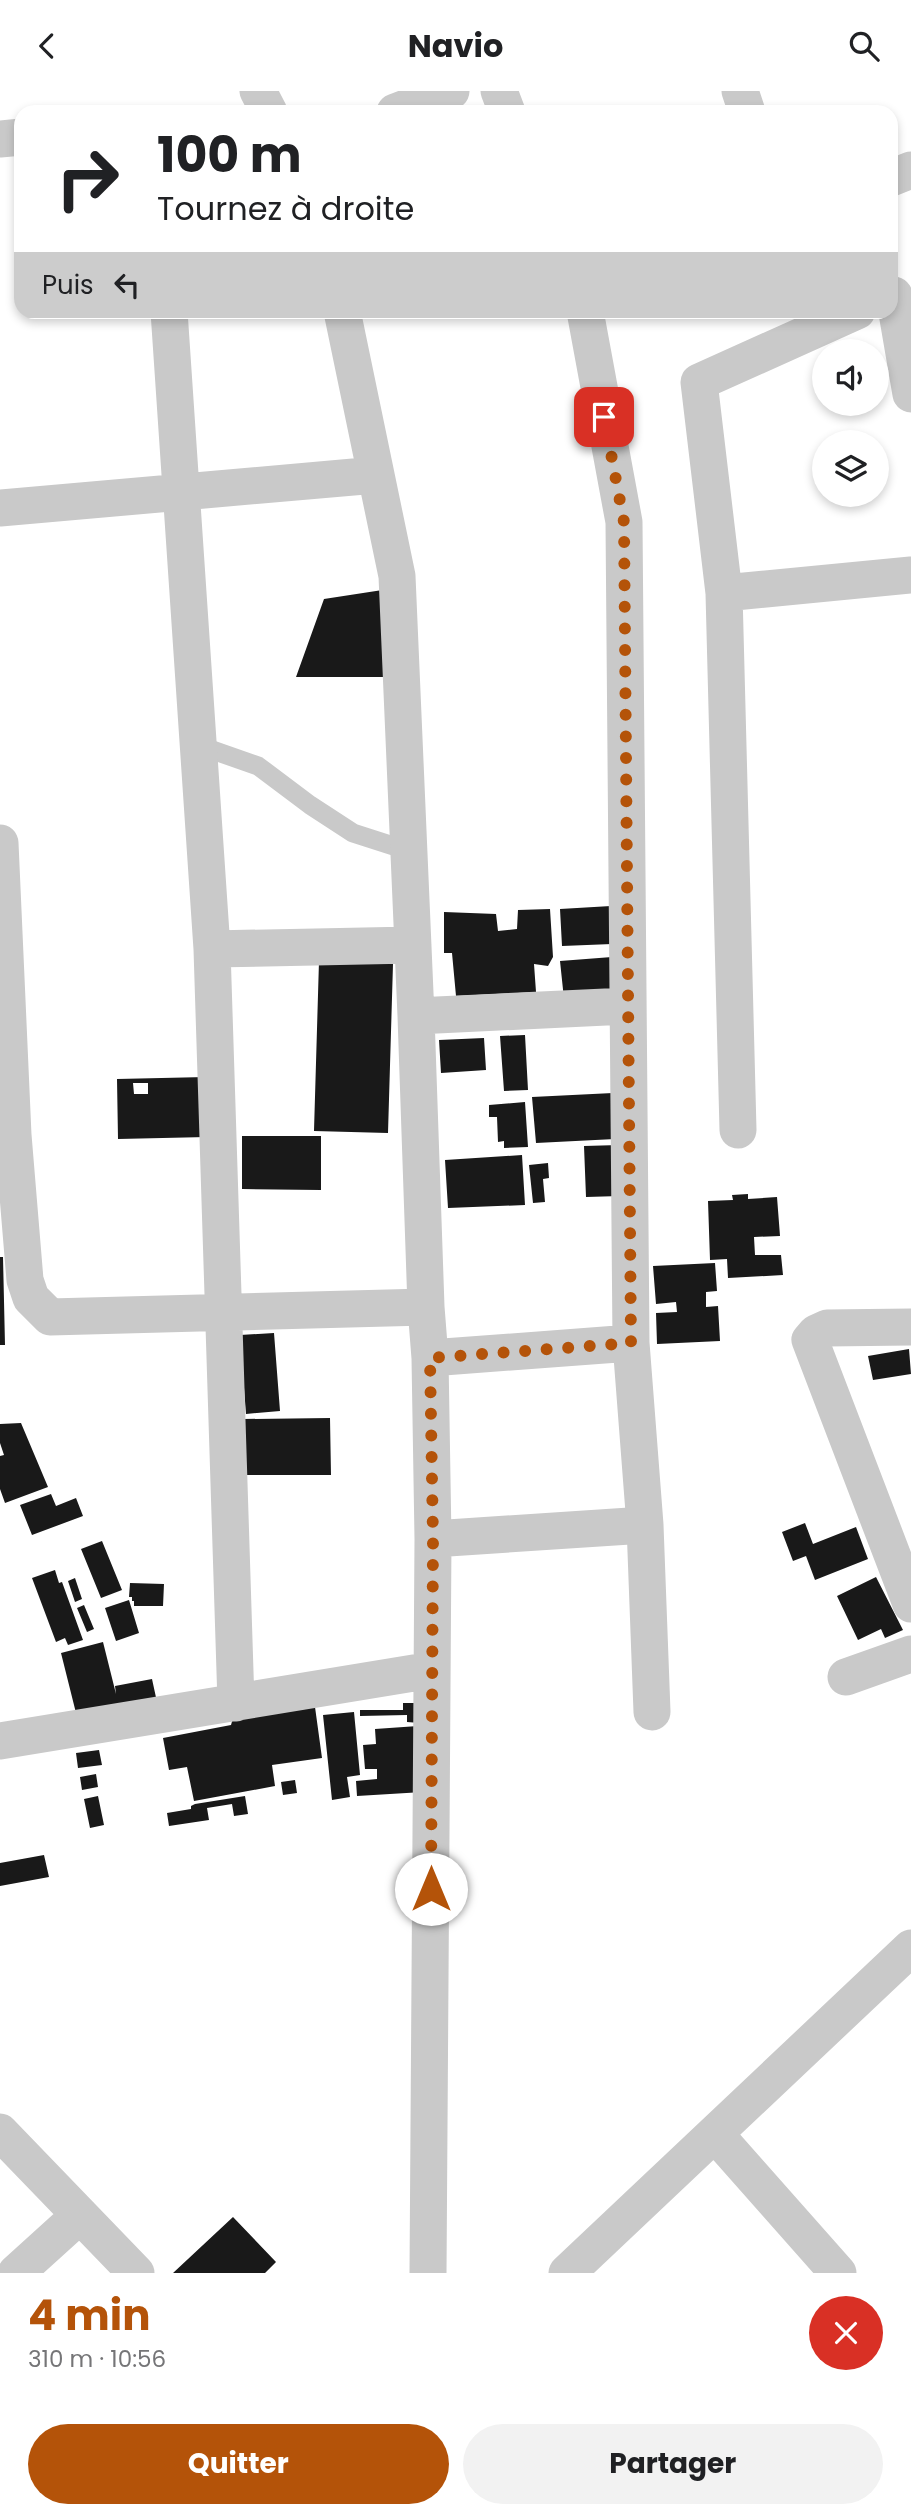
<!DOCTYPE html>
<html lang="fr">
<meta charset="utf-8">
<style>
:root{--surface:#fff;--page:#f2f2f2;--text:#202124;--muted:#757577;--accent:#b45309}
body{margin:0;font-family:Poppins,sans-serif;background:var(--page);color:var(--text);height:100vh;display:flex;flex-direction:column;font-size:26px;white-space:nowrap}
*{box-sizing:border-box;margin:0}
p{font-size:23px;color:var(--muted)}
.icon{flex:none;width:38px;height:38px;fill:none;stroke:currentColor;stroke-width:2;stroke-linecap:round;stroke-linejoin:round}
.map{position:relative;height:2182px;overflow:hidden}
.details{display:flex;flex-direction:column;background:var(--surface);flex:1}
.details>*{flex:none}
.hud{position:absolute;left:14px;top:14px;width:884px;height:214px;border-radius:21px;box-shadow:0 4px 10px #0003;background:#fff;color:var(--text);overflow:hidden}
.fabs{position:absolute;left:812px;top:248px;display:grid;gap:14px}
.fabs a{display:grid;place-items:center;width:77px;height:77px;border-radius:50%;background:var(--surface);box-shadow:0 4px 10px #0003;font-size:35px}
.pin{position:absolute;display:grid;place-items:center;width:60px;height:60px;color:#fff;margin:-30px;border-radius:14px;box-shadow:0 4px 10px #0006}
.me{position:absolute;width:77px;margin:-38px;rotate:0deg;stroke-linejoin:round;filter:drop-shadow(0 0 5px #0008)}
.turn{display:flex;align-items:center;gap:24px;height:147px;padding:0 28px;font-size:32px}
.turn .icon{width:91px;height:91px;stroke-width:2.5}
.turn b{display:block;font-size:49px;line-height:60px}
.then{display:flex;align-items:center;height:66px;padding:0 28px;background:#0003;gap:14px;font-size:26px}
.round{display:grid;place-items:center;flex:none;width:74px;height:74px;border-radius:37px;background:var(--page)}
.summary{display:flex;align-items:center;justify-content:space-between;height:119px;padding:0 28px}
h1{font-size:42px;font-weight:700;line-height:52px;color:var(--accent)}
.action{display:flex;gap:14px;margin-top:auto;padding:14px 28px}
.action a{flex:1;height:80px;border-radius:42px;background:var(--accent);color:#fff;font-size:28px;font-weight:700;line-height:80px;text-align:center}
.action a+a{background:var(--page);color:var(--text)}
header{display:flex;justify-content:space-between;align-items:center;height:91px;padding:0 28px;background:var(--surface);font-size:32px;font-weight:700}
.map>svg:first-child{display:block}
.building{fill:#191919;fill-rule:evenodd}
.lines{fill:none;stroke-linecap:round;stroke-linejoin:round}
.lane{stroke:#c9c9c9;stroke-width:19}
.street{stroke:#c9c9c9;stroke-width:37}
.route{stroke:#b45309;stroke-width:12;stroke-dasharray:0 21.6}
</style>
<header><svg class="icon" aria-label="back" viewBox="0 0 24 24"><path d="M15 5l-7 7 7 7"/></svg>Navio<svg class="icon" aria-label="search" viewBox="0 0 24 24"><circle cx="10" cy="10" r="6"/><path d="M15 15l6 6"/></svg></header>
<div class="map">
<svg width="911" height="2182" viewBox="0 0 911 2182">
<rect width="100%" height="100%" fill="#fff"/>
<path class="building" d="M389,498L394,586H296L324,508Z
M611,815L612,853L562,855L560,818Z
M550,818L553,866L548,875L534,873L536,901L456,905L452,862H444V821L496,823L498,840L517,838L518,819Z
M612,866L616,904L564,908L560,870Z
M319,870L393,873L388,1042L314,1040Z
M525,944L528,999L504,1000L500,945Z
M484,947L486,979L441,982L439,949Z
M206,986L207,1046L118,1048L117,988ZM133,992H148V1003H134Z
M613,1002L615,1048L536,1052L532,1006Z
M525,1011L528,1056L504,1057V1050L498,1051L497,1026H489V1014Z
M242,1045H321V1099L242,1098Z
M619,1054L620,1105L586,1106L584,1055Z
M522,1064L525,1114L448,1117L445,1069Z
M548,1072L549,1087L543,1088L545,1111L533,1112L529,1074Z
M748,1103V1108L777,1106L780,1145L754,1146L755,1164H781L783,1184L728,1187L727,1168L710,1169L708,1110L733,1109L732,1104Z
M0,1166H3L5,1254H0Z
M715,1172L717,1200L706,1201V1216L718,1215L720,1250L657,1253L656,1222L677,1221L676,1211L656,1213L653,1175Z
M274,1242L280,1320L246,1323L240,1244Z
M909,1258L911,1283L873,1289L868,1265Z
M330,1327L331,1384H244V1328Z
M21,1332L48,1396L5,1412L0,1398V1365L4,1364L0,1352V1333Z
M51,1403L56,1415L76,1407L83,1425L32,1444L20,1414Z
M805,1432L813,1453L856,1436L868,1468L815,1489L806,1465L793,1470L782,1441Z
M102,1450L122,1499L101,1507L81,1458Z
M55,1479L59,1492L62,1491L83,1549L68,1554L65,1547L56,1551L32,1487Z
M876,1486L903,1539L885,1547L881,1538L858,1549L837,1505Z
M75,1487L82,1508L75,1511L68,1490Z
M130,1492L164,1493L163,1515H134V1510H132V1506H129Z
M129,1509L139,1542L116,1550L105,1517Z
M84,1514L94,1538L87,1541L77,1517Z
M103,1551L116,1603L115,1595L152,1588L157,1611L78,1630L61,1562Z
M403,1612H419L420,1632L407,1631V1624L360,1625V1619H403Z
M315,1616L322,1667L272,1674L275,1695L194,1710L187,1676L169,1679L163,1647L231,1634L233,1627Z
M354,1621L360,1684L347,1686L350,1706L332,1709L323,1624Z
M418,1635L423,1701L357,1705L356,1690L377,1688V1678H365L363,1654L376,1653L375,1638Z
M99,1659L102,1674L78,1677L76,1662Z
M96,1683L98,1696L82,1699L80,1686Z
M295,1689L297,1702L283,1704L281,1691Z
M98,1705L104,1734L90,1737L84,1708Z
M245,1705L248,1723L234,1725L232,1713L207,1717L209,1729L169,1735L167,1722L191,1718V1715L195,1713Z
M44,1764L49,1786L0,1795V1772Z
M233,2126L276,2171L265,2182H173Z"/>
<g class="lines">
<path class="lane" d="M198,654L258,675L310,714L353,742L409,760"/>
<path class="street" d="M258,0L269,21
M499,0L507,21
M740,0L747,21
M395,21L451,0
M0,48L21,46
M891,87L911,79
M894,204L911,303
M169,220L212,858L236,1612
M342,220L397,485L416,925L426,1216L430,1267L433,1448L428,2182
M585,220L624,431L631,1252L645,1434
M0,417L376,384
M724,502L911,484
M0,752L13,1044L25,1189L31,1207L50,1226L426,1216
M212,858L413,854
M416,925L627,915
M738,1039L724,502L699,291L857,220
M911,1236L827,1237L816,1242L810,1249L911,1513
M430,1267L631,1252
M433,1448L645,1434L652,1621
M846,1586L911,1563
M0,1650L432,1579
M0,2041L136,2182
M715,2043L838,2182
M16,2182L80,2124
M567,2182L911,1857"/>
</g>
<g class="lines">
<path class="route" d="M431,1798L433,1448L430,1267L631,1252L624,431L604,326"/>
</g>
</svg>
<div class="fabs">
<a><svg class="icon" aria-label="sound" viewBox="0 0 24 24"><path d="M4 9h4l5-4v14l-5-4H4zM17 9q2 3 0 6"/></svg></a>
<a><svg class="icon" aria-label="layers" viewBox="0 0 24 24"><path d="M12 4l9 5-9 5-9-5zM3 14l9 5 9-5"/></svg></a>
</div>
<div class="pin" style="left:604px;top:326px;background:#d93025"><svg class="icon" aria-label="arrive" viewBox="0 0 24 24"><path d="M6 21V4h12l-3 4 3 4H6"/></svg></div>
<svg class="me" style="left:431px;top:1798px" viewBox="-20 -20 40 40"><circle r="19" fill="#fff"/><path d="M0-13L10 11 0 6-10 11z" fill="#b45309"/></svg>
<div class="hud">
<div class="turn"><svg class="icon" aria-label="right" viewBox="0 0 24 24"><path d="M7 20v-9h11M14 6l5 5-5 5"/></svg><div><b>100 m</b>Tournez à droite</div></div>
<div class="then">Puis<svg class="icon" aria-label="left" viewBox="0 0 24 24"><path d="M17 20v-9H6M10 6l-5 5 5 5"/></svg></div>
</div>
</div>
<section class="details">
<div class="summary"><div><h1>4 min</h1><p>310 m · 10:56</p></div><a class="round" style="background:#d93025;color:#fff"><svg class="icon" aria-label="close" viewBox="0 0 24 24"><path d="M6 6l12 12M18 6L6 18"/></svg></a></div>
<div class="action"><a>Quitter</a><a>Partager</a></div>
</section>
